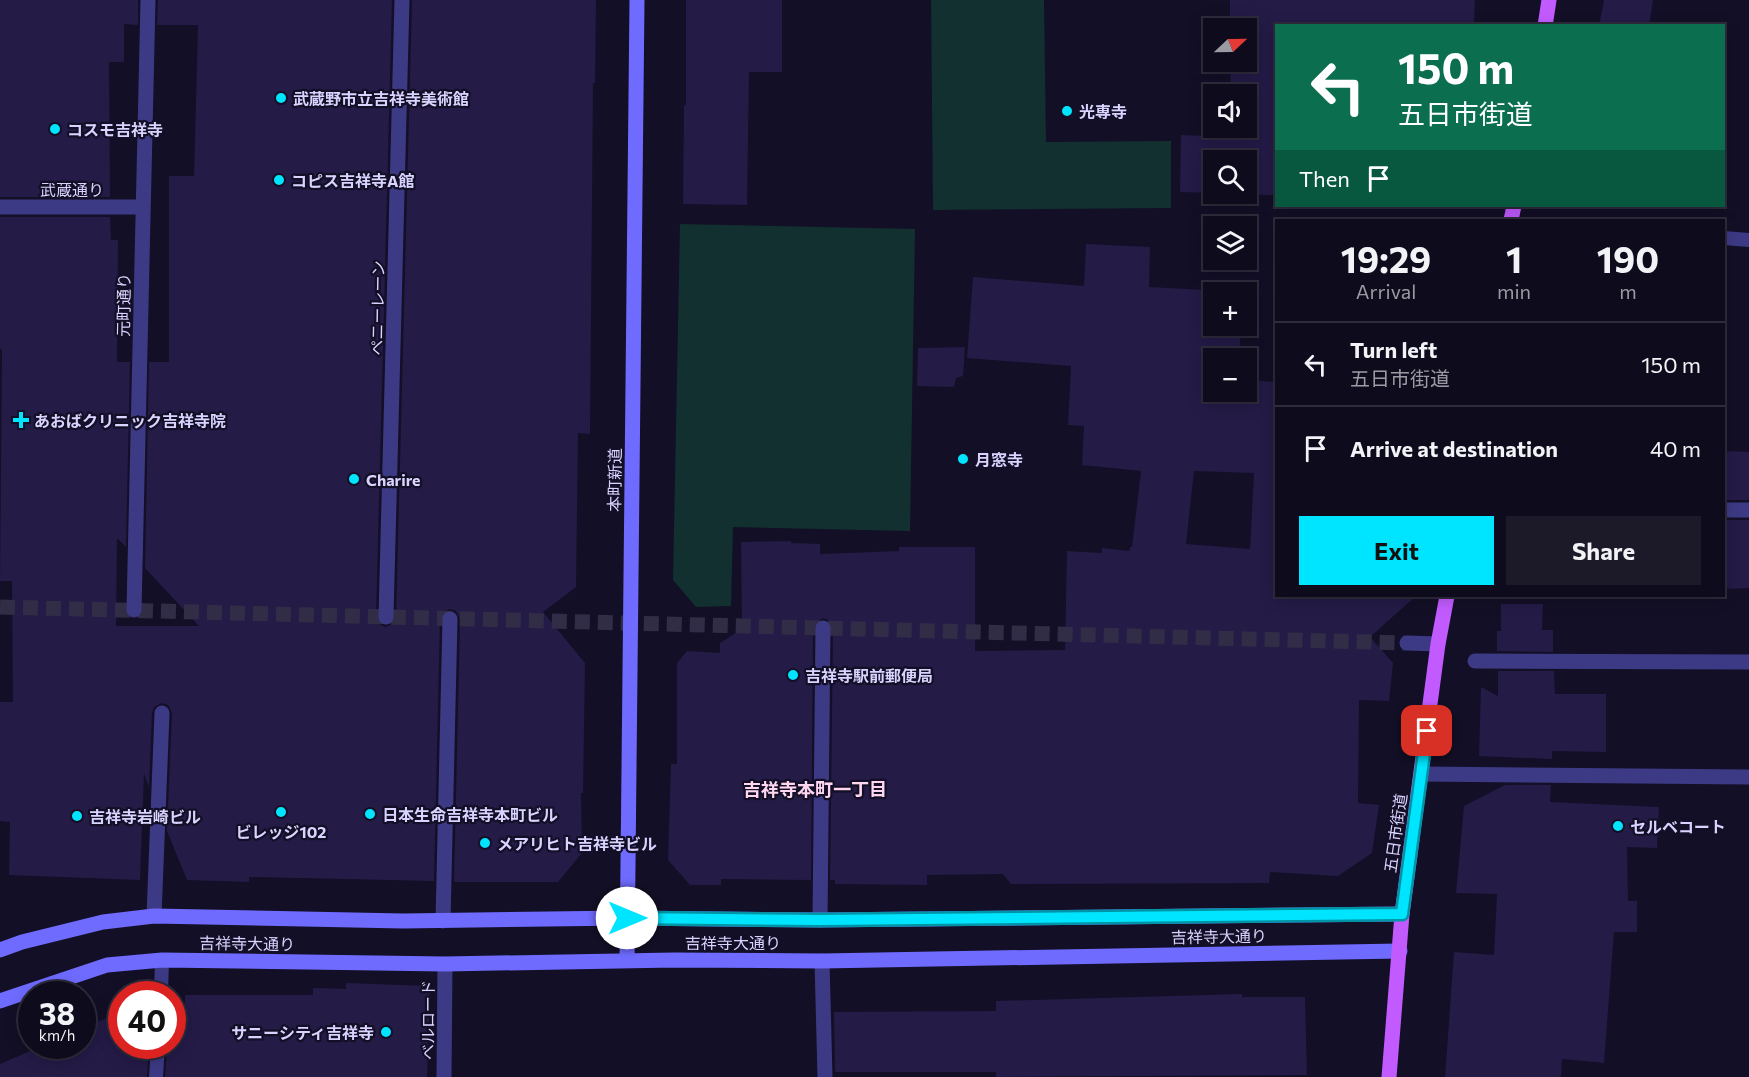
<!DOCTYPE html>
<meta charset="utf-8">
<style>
:root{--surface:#0e0b1c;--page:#1c1929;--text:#f1f3f6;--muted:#9b9ba3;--line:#2e2b3b;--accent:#00e5ff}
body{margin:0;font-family:Commissioner,"Noto Sans JP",sans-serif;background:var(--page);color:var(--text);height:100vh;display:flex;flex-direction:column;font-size:22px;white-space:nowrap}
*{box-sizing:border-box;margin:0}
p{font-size:20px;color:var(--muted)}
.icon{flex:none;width:33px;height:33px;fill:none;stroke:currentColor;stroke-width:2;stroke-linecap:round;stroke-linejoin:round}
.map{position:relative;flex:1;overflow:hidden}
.side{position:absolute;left:1275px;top:219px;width:450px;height:378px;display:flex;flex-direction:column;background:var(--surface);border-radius:0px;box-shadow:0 3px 15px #0003,0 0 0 2px var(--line)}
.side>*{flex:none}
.guide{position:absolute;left:1275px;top:24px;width:450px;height:183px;border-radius:0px;box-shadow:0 3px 15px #0003,0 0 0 2px var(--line);background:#0b6e4f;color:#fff;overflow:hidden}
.needle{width:39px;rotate:68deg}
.controls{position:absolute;left:1203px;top:18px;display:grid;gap:12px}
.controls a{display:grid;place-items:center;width:54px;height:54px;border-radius:0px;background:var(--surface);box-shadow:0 3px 15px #0003,0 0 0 2px var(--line);font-size:30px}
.speed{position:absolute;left:18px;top:981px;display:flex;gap:12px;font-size:30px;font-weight:700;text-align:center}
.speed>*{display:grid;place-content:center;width:78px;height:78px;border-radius:50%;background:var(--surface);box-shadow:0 3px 15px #0003,0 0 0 2px var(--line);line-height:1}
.speed small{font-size:15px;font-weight:400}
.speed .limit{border:9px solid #d22;background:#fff;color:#111}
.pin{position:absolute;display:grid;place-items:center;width:51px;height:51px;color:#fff;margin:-26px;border-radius:12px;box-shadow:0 3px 9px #0006}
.me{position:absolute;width:66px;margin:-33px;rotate:90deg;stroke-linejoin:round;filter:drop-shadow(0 0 4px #0008)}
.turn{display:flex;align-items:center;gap:21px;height:126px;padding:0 24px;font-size:27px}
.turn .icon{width:78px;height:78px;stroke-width:2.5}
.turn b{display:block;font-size:42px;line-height:51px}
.then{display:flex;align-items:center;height:57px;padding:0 24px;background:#0003;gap:12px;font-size:22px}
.eta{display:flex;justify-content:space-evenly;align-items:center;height:102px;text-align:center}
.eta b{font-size:36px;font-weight:700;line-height:42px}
.primary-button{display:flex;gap:12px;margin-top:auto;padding:12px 24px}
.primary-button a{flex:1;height:69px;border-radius:0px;background:var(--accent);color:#111;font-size:24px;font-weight:700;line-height:69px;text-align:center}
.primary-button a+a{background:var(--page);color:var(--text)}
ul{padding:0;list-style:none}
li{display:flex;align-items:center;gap:18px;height:84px;padding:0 24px;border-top:2px solid var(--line)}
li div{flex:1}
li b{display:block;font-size:22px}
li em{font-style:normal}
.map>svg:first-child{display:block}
.green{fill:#12302f}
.building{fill:#241b47;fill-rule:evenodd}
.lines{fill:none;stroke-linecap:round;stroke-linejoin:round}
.street-tunnel{stroke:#312d47;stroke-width:15;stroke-dasharray:15 8;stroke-linecap:butt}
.lane{stroke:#3d3a85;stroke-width:14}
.street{stroke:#3d3a85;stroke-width:15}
.secondary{stroke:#6f6bff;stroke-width:15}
.primary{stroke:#c25bff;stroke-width:15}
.route-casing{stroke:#0095a6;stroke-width:15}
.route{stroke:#00e5ff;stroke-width:10}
.poi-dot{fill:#00e5ff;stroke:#130f26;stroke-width:2}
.labels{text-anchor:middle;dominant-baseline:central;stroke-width:4.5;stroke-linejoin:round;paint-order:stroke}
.poi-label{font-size:16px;font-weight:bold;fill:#d9d4ff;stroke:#130f26;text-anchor:start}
.street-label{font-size:16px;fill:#d9d4ff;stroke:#130f26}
.neighbourhood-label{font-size:18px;font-weight:bold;fill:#ffd6f0;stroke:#130f26}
</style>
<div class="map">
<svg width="1749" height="1077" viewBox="0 0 1749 1077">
<rect width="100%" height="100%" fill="#130f26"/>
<path class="green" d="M931,0H1044L1046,142L1171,141V208L933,210Z
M680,224L915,229L910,531L733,527L731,606L696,607L673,580Z"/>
<path class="building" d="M0,0H138V25L124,24V62H109L110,197H0Z
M158,0H392L376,617L380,625L386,627L394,623L396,617L412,0H596L595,83H593L590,434L578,433L576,587L543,612L585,663L583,793H581L582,853L558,882H454L460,619L456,611L450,609L442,613L440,619L434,881L249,877V882L187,880L167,831L172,713L168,705L162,703L154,707L152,713L149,787L144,774L140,880L9,875L10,822L0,821V702H13L12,581H0L2,350L0,349V217H110L111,240H118L117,362H130L126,547L117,538L116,626H199L145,568L149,362H169V176H194L198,25H157Z
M686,0H782V72H749L747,205L683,204L684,105H686Z
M1230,0H1475L1474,26H1276L1274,128H1276V195L1231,194H1246V160H1214V193L1180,192L1181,135L1211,136L1213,100L1214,128H1246V94H1230L1231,62H1246V28H1230Z
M1604,0H1653L1649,26H1599Z
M1086,244L1150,247L1149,287L1242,292H1214V326H1241L1239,358H1214V392H1246V380L1276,382V596H1416L1370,637L1393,663L1389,701L1359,700L1358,803L1379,805L1372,853L1338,876L1270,872L1269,883L1011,884L1003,874L927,875V885L835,884V880H830L833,628L828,620L823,618L815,623L813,628L811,880L721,879V885H690L668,860L671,764H677V663L687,651L720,653V643L742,629L741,542L791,541V543L820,544V554L899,551V547H975V651L1065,650L1067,551L1102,553V548L1129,551L1130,547H1132L1141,471L1082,465L1084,426L1068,425L1071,366L967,358L973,277L1084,286ZM1194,471L1254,473L1250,549L1186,544Z
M965,347L963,376L956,378L954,387L917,386L918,348Z
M1724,451L1749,452V500H1724Z
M1724,520H1749V588L1724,589Z
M1501,604H1543L1542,630H1553V652L1497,651V631H1501Z
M1498,671H1554L1555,694H1606V752L1552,751V759L1479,756L1481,687L1498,696Z
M1505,785H1551L1550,802L1659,807L1657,848L1627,847L1628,901H1637V932H1614L1604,1063L1562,1059L1561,1077H1445L1454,952L1494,955L1497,894L1456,893L1464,806Z
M346,983L430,986L427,1077H165L167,1046H172V1025L185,1026V995H313V988L346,989Z
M1242,994V997H1305L1307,1075L996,1077V1072H835L834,1012L996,1011V1001Z
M122,1012V1046H149L147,1077H0V1064L42,1046H82V1028Z"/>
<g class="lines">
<path class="street-tunnel" d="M0,607L1407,643"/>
<path class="lane" d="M1724,238L1749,240
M161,994L162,960
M156,1077L158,1046"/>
<path class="street" d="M0,207H143
M1724,510H1749
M134,610L148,0
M386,617L402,0
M1407,643L1438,644
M1475,661L1749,662
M1421,774L1749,777
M154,916L162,713
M820,920L823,628
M443,921L450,619
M822,961L825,1077
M444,1077L445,964"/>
<path class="secondary" d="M0,950L22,942L103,922L154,916L403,921L627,918L820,920L1402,914
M627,961L637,0
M0,1001L107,965L162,960L445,964L674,960L822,961L1400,951"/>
<path class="primary" d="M1545,26L1549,0
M1511,220L1514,206
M1389,1077L1402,914L1438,644L1447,596"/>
</g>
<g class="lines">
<g class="route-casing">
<path id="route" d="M627,918L820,920L1402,914L1427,731"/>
</g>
<use href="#route" class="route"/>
</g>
<g class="poi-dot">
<circle cx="281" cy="98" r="6"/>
<circle cx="1067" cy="111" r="6"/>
<circle cx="55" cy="129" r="6"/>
<circle cx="279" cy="180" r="6"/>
<path d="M18 411h6v6h6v6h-6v6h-6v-6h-6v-6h6z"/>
<circle cx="963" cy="459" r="6"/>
<circle cx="354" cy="479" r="6"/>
<circle cx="793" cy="675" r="6"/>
<circle cx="281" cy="812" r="6"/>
<circle cx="370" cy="814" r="6"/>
<circle cx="77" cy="816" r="6"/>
<circle cx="1618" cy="826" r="6"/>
<circle cx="485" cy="843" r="6"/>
<circle cx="386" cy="1032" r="6"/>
</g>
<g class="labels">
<g class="poi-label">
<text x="293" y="98">武蔵野市立吉祥寺美術館</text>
<text x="1079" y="111">光専寺</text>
<text x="67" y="129">コスモ吉祥寺</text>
<text x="291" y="180">コピス吉祥寺A館</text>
<text x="34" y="420">あおばクリニック吉祥寺院</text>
<text x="975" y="459">月窓寺</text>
<text x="366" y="479">Charire</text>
<text x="805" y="675">吉祥寺駅前郵便局</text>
<text x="382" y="814">日本生命吉祥寺本町ビル</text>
<text x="89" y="816">吉祥寺岩崎ビル</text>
<text x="1630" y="826">セルベコート</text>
<text x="281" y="831" text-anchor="middle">ビレッジ102</text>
<text x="497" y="843">メアリヒト吉祥寺ビル</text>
<text x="374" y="1032" text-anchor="end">サニーシティ吉祥寺</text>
</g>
<g class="street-label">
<text x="72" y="189">武蔵通り</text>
<text transform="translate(123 305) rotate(-89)">元町通り</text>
<text transform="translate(377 308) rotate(-89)">ペニーレーン</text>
<text transform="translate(614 480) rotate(-89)">本町新道</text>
<text transform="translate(1395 833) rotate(-82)">五日市街道</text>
<text transform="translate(1219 936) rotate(-1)">吉祥寺大通り</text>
<text x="733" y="942">吉祥寺大通り</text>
<text transform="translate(247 943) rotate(1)">吉祥寺大通り</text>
<text transform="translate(427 1020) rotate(-90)">ベルロード</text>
</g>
<g class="neighbourhood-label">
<text x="815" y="789">吉祥寺本町一丁目</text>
</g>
</g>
</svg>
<div class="controls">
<a><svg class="needle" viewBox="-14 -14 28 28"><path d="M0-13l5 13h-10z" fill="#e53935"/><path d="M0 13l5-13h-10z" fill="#9b9ba3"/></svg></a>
<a><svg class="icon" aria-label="sound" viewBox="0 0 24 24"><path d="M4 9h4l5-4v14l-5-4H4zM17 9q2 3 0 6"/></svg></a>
<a><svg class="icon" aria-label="search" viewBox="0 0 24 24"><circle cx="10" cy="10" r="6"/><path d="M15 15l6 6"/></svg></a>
<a><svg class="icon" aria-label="layers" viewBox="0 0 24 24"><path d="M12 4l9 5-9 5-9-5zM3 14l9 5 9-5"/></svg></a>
<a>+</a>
<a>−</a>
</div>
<div class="speed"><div>38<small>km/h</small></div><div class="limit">40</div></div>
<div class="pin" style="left:1427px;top:731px;background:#d93025"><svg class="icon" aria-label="arrive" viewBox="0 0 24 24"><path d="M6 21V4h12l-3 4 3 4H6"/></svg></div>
<svg class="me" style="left:627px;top:918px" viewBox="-20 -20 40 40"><circle r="19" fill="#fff"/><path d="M0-13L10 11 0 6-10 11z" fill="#00e5ff"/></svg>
<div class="guide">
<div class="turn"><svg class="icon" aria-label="left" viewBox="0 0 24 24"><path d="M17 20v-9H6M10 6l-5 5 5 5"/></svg><div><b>150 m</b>五日市街道</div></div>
<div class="then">Then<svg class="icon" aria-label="arrive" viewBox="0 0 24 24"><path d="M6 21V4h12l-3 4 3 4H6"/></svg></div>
</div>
<section class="side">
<div class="eta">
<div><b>19:29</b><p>Arrival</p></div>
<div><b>1</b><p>min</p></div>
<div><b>190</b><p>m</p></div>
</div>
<ul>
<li><svg class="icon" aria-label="left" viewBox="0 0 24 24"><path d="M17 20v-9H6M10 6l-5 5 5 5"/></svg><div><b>Turn left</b><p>五日市街道</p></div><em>150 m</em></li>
<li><svg class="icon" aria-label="arrive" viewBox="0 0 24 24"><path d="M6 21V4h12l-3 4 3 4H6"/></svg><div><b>Arrive at destination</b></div><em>40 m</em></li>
</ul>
<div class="primary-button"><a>Exit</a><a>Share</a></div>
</section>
</div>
